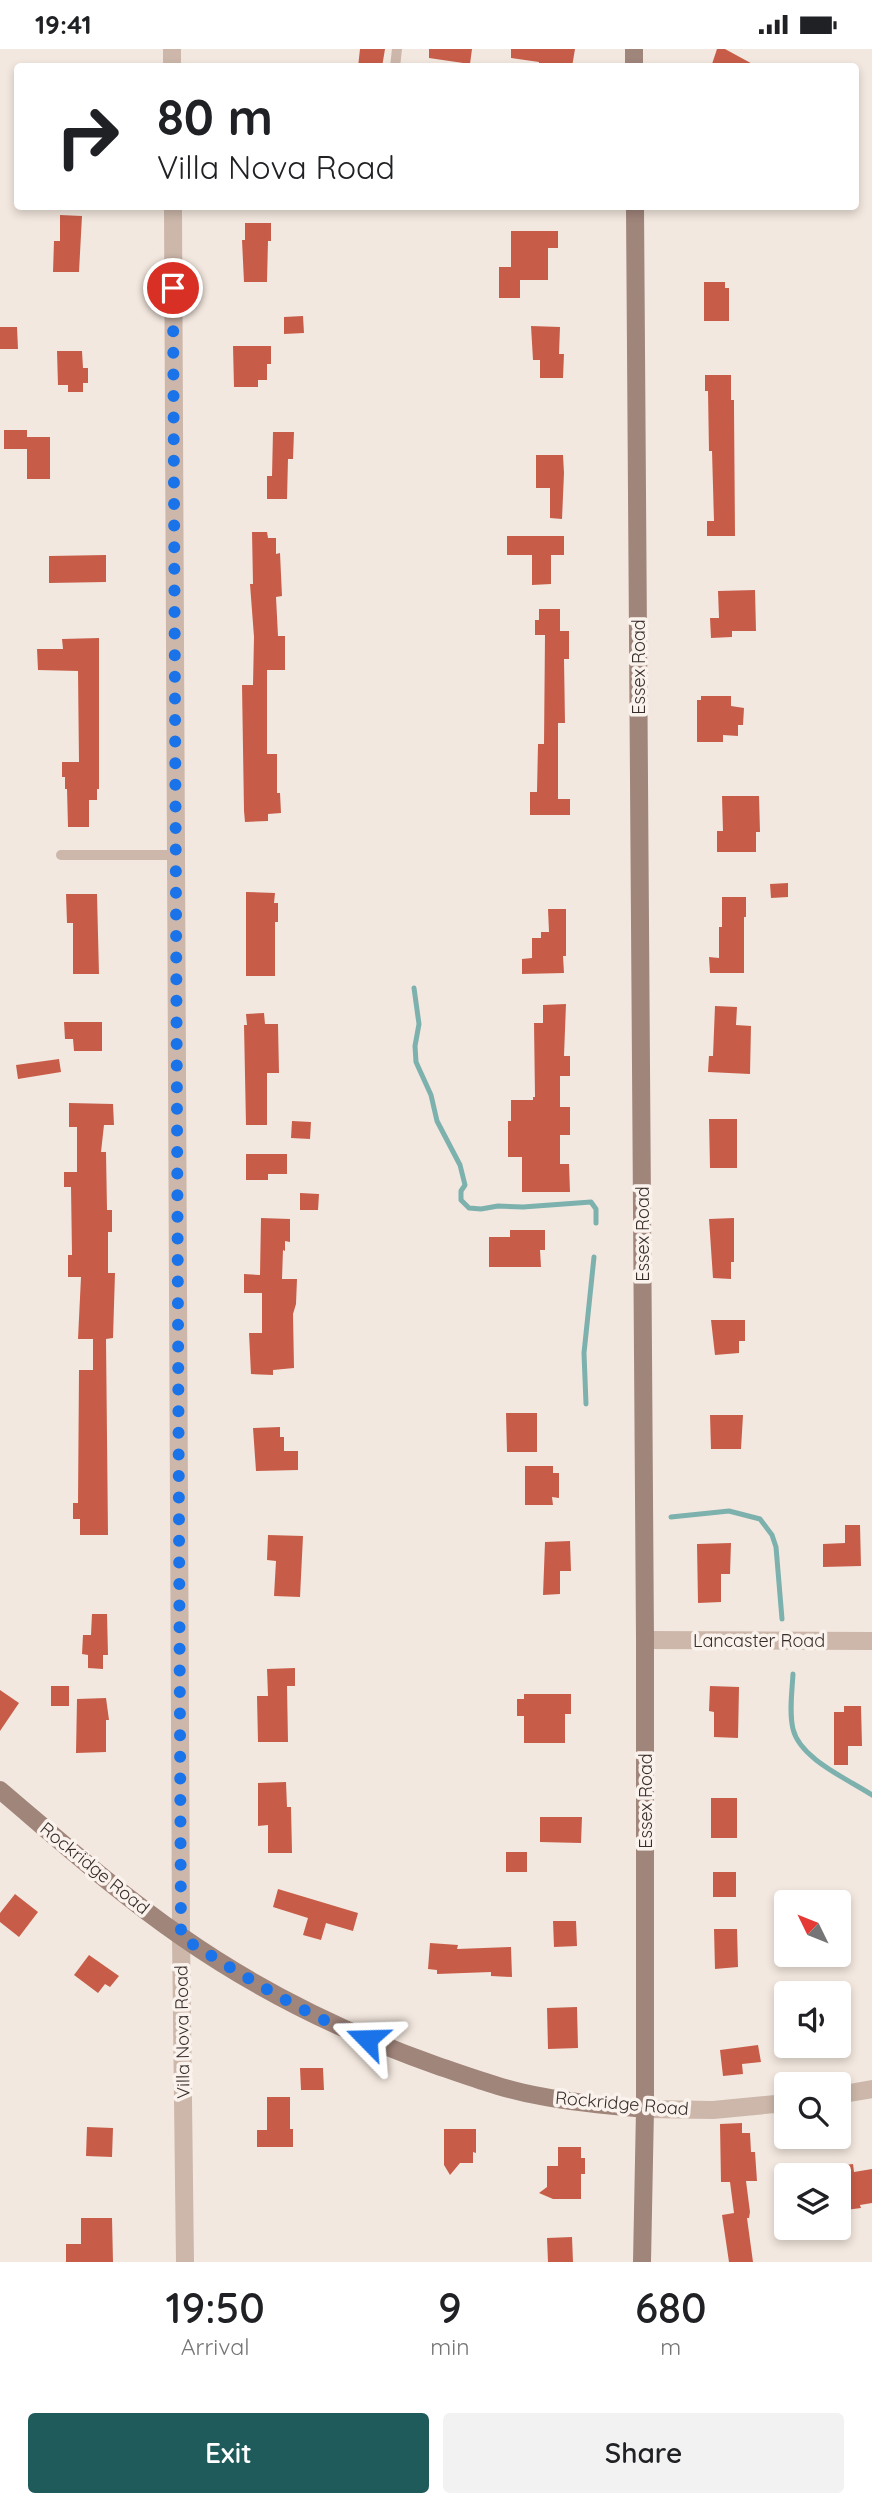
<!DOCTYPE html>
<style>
:root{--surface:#fff;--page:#f2f2f2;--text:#202124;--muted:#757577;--accent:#1e5b5a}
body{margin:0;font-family:Quicksand,sans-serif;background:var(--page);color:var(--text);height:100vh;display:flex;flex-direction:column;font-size:26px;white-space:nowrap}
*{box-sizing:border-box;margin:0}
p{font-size:23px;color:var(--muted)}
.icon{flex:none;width:38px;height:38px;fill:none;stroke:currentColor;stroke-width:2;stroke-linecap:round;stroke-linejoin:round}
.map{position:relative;height:2213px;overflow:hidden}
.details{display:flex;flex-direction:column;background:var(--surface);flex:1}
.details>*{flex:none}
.banner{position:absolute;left:14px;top:14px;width:845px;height:147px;border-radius:7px;box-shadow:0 4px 10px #0003;background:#fff;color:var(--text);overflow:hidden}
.needle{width:46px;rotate:313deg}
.controls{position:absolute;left:774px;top:1841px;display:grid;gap:14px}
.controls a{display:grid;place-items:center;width:77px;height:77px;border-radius:7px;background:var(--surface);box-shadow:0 4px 10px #0003;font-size:35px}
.pin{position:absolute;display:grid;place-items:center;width:60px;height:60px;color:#fff;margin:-30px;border:4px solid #fff;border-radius:50%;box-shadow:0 2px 7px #0007}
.me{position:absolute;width:77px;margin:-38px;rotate:292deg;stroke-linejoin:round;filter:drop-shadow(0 0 5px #0008)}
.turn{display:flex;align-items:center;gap:24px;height:147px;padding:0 28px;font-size:32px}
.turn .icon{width:91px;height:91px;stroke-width:2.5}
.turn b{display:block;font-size:49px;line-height:60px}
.eta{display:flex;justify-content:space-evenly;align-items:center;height:119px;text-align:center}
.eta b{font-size:42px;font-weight:600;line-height:49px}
.button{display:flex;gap:14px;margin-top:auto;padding:14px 28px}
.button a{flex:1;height:80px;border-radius:7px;background:var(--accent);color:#fff;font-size:28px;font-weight:600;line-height:80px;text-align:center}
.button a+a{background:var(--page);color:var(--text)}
.status{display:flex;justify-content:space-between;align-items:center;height:49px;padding:0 35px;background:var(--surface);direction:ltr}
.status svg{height:19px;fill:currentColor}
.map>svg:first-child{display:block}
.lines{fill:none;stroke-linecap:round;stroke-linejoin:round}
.stream{stroke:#7db1ae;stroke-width:5}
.building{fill:#c75d49}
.lane{stroke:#ccb7aa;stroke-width:10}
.street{stroke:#ccb7aa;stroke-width:18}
.secondary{stroke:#a0857b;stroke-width:18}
.route{stroke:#1a73e8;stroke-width:12;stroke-dasharray:0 21.6}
.labels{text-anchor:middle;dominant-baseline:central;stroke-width:7;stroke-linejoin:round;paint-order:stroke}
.street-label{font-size:18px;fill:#392d2a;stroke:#faf2ec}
</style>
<div class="status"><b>19:41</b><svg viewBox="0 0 49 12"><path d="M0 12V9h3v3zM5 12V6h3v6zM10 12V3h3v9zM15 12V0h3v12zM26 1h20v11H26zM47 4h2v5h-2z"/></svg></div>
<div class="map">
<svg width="872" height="2213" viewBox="0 0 872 2213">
<rect width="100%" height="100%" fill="#f3e8df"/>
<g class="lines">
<path class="stream" d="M414,939L419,975L415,997L416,1013L431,1046L437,1072L460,1116L465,1136L461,1142V1151L469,1159L481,1160L498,1157L523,1158L591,1153L596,1160V1174
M586,1355L584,1304L594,1208
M671,1468L729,1462L760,1470L772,1486L776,1498L782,1570
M793,1625C792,1643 789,1663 793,1680C800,1710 848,1730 872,1746"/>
</g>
<path class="building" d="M360,0H385L382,18H358Z
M429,0H472L470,15L429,9Z
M511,0H575L572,18H538L539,13L511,9Z
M717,0H725L758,18H711Z
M60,166L82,167L79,223H53L54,192H60Z
M245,174H271V192H268L267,233H244L242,191H245Z
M511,182H558V199H548V231H520V249H499V218H511Z
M704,233H725V239H729V272H704Z
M303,267L304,284L284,285V268Z
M531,277L560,278L559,305H564L563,329H540V311H533Z
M0,278H17L18,300H0Z
M233,297H271V315H267V331H258V338H234Z
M57,302H82L83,319H88V334H83V343H68V336H58Z
M705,326H731V351H734V358L735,487H707V472H714L712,402H709L708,342H705Z
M4,381H27V388H50V430H27V400H4Z
M273,383H294L293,410H288L287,450H267V427H272Z
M536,406H563L564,424L562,470L550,469V439H536Z
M252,483H267L268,489H276V505L280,504L282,547L276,548L278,587H285V621H267V705H277V744H280L281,764L268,765V772L245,773L244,762L242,636H253L254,588L250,535H253Z
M507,487H564V506H551V535L532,536V506H507Z
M106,506V533L49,534V507Z
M755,541L756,582H732V588L711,589L710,569H719L718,542Z
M539,560H560V582H569V610H564L565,674H558V750H570V766H530V743H537L538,695H544L545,586H535V571H539Z
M99,589V740H97V751H89V778H68L67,740H65V728H62V713H79L78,622L38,621L37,600H63L62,590Z
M701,647H731V657L744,659L743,676H738V687L723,686V693H697V651H701Z
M722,747H759L760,783H756V803H717V782H723Z
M788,834V848L771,849L770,835Z
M246,843L275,844L274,854H278V873H275V927H246Z
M66,845H97L99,925H73V874H67Z
M722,848H746V868H744V924H710L709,908L719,909V878H722Z
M548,860H566V907H563L564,924L522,925V910L532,909V889H541V883H549Z
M566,955L564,1007H570V1027H560V1058H570V1086H560V1115H569L570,1143H522V1108H508V1072H511V1051H533V1048H535L534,974H543V956Z
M715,957L737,958L736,976L751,977L750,1025L708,1023L709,1007H713Z
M264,964L265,975H278L279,1024H267V1076H246L244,976H247L246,965Z
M64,973H102V1002H74L73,990H65Z
M59,1010L61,1023L18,1030L16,1016Z
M69,1054L113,1055L114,1076H104L101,1103H106L107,1161H112V1183H108V1224H115L113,1289L106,1290L108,1486H80V1470H73V1454H78L79,1321H93V1290H78L81,1228H68V1206H72L71,1138H64V1123H77V1078H69Z
M709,1070H737V1119H710Z
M292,1072L311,1073L310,1090L291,1089Z
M246,1105H287V1125H268V1131H246Z
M300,1144L319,1145L318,1161H300Z
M261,1169L290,1170V1193L285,1192V1202L283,1201L282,1230H297L296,1255L293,1265L294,1319L273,1321V1326L251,1325L249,1284H262V1244H244V1225L260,1226Z
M734,1169V1213H731V1230L713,1229L709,1170Z
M510,1181H545V1201H540L541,1218H489V1188H510Z
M711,1271H745V1292H739V1304L715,1306Z
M506,1364H537V1403H507Z
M710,1366H743L741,1400H711Z
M280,1378V1388H284V1402H298V1421L256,1422L253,1379Z
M525,1417H553V1424H559V1449L552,1448L553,1456H525Z
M845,1476H860L861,1517L823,1518V1495L845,1494Z
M268,1486L303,1487L300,1548L274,1547L276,1512L267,1511Z
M570,1492L571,1522H560V1545L543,1546L545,1493Z
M731,1494L730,1525H721V1553L698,1554L697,1495Z
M92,1565H107L108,1606H103V1620L88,1619V1606L82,1605L83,1586H91Z
M295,1619V1637H287L288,1693H258L257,1647H268L267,1620Z
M51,1637H69V1657H51Z
M710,1637L739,1638L738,1689L714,1688V1663L709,1662Z
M0,1641L19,1654L0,1682Z
M524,1645H571V1665H565V1694H524V1667H517V1650H524Z
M106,1649L109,1671H106V1703L76,1704L77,1650Z
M844,1657H861L862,1697H848V1716H834V1663H844Z
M286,1733L287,1758H291L292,1804H268V1776L258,1777V1734Z
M711,1749H737V1789H711Z
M540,1768H582L581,1794L540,1793Z
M506,1803H527V1823H506Z
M713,1823H736V1848H713Z
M278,1840L358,1864L353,1882L326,1874L321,1891L303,1886L308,1869L273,1858Z
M15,1845L38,1863L19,1888L0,1873V1864Z
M553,1872H576L577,1897L554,1898Z
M714,1880H737L738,1918L715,1920Z
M430,1894L458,1896L457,1900L511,1898L512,1928L491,1927V1923L437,1925V1921L428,1920Z
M89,1906L119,1927L110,1938L105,1935L98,1944L74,1926Z
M577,1958L578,1999L548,2000L547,1959Z
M758,1996L761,2013L742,2015L743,2025L723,2027L720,2001Z
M300,2019H323L324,2041H301Z
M267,2048H290V2080H293V2098H257V2081H267Z
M742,2074V2084H750L751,2103H755L757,2132H746L750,2163L749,2169H747L753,2213H729L722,2166L734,2164L730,2133H721L720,2075Z
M87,2078L113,2079L112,2108L86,2107Z
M444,2080H476V2104L473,2103V2114H460L450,2126L444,2116Z
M558,2098H581V2109H585V2125H581V2150H553L539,2144L547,2138V2117H558Z
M853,2115L854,2123L872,2120V2154L860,2156L861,2159L838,2162V2117Z
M81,2169H112L113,2213H66V2195H81Z
M572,2188L573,2213H548L547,2189Z"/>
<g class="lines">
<path class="lane" d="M395,18L397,0
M61,806H176"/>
<path class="street" d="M172,0V18
M173,158L181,1887L185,2213
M645,1591L872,1592
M838,2046L872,2040
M645,2060L713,2061L786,2054"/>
<path class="secondary" d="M634,0V18
M635,158L645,1591V2060L642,2213
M0,1741C59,1791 118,1844 182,1888C261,1943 347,1985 438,2017C471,2028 505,2041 540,2047C575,2054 610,2057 645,2060"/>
</g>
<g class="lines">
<path class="route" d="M173,239L181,1888C241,1925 301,1964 367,1990"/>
</g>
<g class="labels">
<g class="street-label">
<text transform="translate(638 618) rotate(-90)">Essex Road</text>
<text transform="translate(642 1185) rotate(-90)">Essex Road</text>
<text x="759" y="1591">Lancaster Road</text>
<text transform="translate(645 1752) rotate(-90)">Essex Road</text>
<text transform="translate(95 1819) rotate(39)">Rockridge Road</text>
<text transform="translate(182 1983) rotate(-91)">Villa Nova Road</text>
<text transform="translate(622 2054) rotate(5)">Rockridge Road</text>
</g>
</g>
</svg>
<div class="controls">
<a><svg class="needle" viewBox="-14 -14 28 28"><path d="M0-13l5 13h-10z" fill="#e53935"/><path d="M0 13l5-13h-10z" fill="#757577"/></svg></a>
<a><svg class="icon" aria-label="sound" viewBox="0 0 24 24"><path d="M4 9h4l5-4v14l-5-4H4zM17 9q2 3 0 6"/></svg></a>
<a><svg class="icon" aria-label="search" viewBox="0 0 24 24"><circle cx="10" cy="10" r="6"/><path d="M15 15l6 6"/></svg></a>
<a><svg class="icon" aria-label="layers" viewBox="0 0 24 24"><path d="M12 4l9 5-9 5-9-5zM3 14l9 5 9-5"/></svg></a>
</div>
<div class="pin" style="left:173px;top:239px;background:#d93025"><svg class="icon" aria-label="arrive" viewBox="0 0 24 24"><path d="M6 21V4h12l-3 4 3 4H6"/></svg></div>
<svg class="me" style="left:367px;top:1990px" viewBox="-20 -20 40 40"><path d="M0-17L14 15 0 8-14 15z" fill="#1a73e8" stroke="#fff" stroke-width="4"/></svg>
<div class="banner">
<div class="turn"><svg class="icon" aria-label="right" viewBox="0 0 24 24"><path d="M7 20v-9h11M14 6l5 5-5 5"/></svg><div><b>80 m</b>Villa Nova Road</div></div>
</div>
</div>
<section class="details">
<div class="eta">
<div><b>19:50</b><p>Arrival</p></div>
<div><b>9</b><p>min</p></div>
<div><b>680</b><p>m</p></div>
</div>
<div class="button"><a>Exit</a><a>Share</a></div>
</section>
